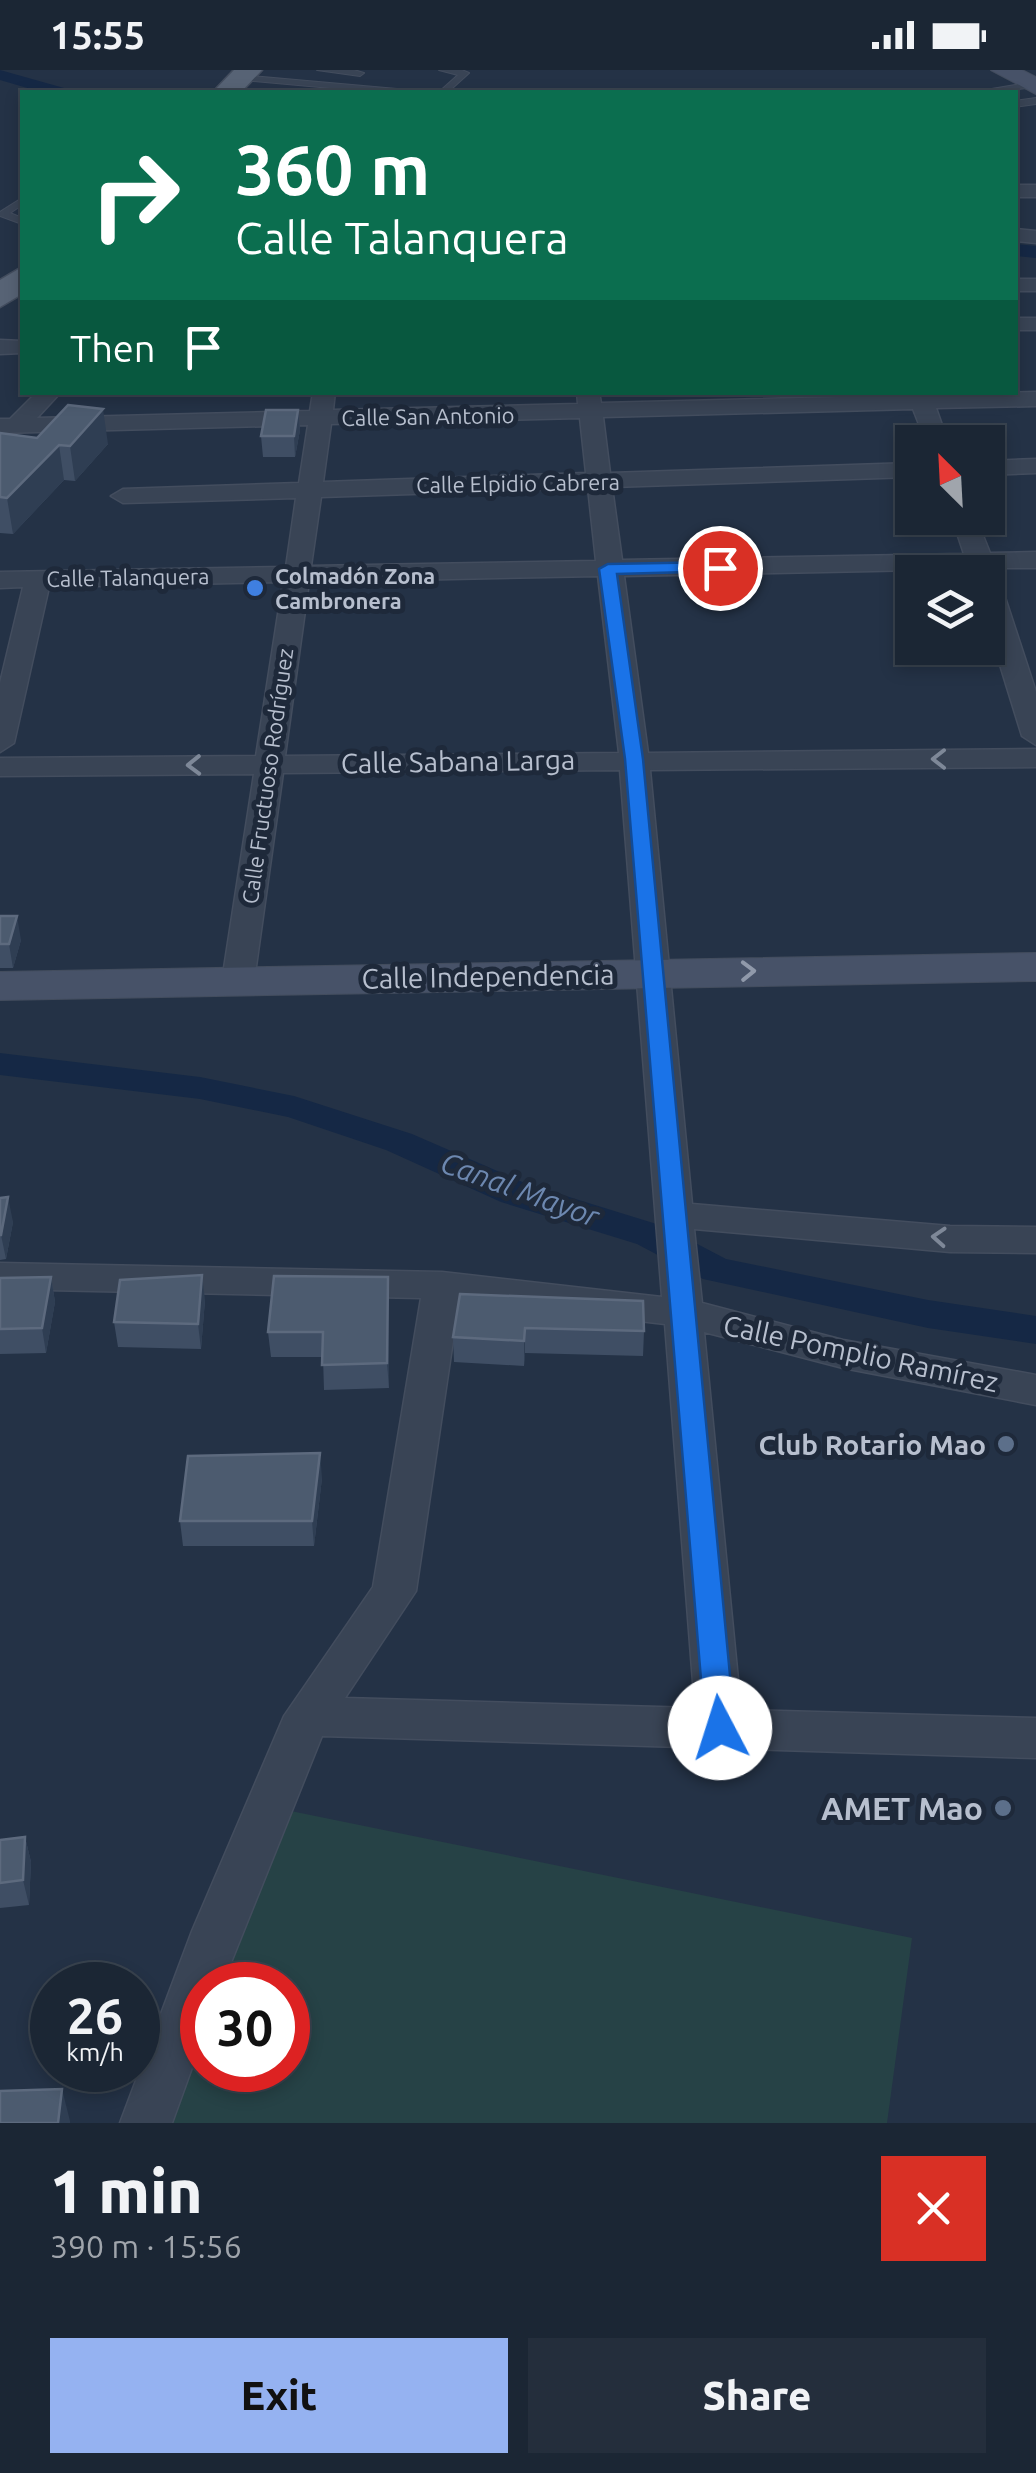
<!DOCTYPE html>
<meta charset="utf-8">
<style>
:root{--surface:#1b2634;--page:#242e3c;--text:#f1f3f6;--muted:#a0a5ac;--line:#39434f;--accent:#95b2f1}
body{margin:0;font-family:Ubuntu,sans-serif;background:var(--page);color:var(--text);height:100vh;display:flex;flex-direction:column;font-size:38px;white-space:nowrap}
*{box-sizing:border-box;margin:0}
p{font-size:32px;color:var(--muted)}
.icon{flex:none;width:55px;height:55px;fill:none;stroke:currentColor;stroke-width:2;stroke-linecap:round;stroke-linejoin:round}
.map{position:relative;height:2053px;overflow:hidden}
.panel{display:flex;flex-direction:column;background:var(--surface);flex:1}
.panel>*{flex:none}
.top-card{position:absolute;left:20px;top:20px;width:998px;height:305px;border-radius:0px;box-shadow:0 5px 15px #0003,0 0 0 2px var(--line);background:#0b6e4f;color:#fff;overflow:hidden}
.needle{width:65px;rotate:336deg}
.controls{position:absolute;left:895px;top:355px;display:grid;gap:20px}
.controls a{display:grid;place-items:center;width:110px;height:110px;border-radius:0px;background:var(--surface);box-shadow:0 5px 15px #0003,0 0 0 2px var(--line);font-size:50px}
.speed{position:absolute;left:30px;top:1892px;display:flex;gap:20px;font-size:50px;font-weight:700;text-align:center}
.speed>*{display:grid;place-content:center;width:130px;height:130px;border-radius:50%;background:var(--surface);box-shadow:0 5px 15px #0003,0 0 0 2px var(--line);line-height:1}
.speed small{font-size:25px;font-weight:400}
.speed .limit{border:15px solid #d22;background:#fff;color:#111}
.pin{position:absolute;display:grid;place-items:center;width:85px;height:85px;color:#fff;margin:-42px;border:5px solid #fff;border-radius:50%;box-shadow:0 2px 10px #0007}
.me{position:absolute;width:110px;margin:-55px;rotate:355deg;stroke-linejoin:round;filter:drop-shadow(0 0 8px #0008)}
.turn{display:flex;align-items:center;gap:35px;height:210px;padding:0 50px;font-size:45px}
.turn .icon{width:130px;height:130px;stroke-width:2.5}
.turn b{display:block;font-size:70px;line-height:85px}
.then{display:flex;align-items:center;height:95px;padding:0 50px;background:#0003;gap:20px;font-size:38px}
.round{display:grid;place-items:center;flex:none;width:105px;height:105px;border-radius:0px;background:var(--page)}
.headline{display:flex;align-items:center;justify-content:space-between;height:170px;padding:0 50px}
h1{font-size:60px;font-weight:800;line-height:75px}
.button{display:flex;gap:20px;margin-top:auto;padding:20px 50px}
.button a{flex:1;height:115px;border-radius:0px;background:var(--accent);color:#111;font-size:40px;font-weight:800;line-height:115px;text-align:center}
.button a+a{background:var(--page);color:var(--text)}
.status{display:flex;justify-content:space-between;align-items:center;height:70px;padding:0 50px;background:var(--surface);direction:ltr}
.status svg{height:28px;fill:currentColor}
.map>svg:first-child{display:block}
.green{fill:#264246}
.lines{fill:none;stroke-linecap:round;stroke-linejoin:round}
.canal{fill:#152845;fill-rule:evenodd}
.lane-casing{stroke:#434d5e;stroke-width:2}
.street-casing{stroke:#434d5e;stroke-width:3}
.secondary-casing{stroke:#434d5e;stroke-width:2}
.primary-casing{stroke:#434d5e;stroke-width:3}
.lane{fill:#394455;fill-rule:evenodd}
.street{fill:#394455;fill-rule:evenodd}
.secondary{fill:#475268;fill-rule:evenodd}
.primary{fill:#576375;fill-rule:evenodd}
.wall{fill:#3f4e64}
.shaded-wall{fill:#2f3e53}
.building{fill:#4c5b6f;stroke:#5d6a7e;stroke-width:2.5}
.oneway{stroke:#7e8898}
.oneway2{stroke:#9099aa}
.route{fill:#1a73e8;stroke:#114b97;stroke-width:2.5}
.shop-dot{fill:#3f7fe0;stroke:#1e293a;stroke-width:4}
.service-dot{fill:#5c6f8a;stroke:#1e293a;stroke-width:4}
.labels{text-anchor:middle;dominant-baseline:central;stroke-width:10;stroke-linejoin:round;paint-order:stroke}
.far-street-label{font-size:22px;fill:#b7bfce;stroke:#1e293a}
.far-poi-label{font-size:22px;font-weight:bold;fill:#b7bfce;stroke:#1e293a;text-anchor:start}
.street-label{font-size:28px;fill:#b7bfce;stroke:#1e293a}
.poi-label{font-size:28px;font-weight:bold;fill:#b7bfce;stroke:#1e293a;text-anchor:end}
.water-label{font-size:30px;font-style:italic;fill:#6d88b0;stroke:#1e293a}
.near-poi-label{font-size:32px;font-weight:bold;fill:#b7bfce;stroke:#1e293a;text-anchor:end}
</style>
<div class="status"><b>15:55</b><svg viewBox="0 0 49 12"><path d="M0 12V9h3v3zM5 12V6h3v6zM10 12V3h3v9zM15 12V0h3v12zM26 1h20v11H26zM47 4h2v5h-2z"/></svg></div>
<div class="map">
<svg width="1036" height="2053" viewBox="0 0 1036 2053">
<rect width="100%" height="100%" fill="#243246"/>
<path class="green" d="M281,1739L912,1868L887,2053H162L202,1946V2000H288V1915H214Z"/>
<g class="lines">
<path class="canal" d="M0,0L64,18L67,22H41L0,10Z
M1015,174L1036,176V188L1015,186Z
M0,983L200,1007L294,1026L412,1064L527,1114L663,1156L726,1189L928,1230L1036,1246V1274L928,1258L703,1209L637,1174L501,1132L386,1080L288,1047L200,1029L0,1005Z"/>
<g class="lane-casing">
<path id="lane" d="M317,0H354L364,3L360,6Z
M439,0H462L469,3L448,22H439L458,5Z
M239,5L397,19L401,22H375L242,10Z
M1032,12L1035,17L994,22H974Z
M1036,28V34L1015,37V31Z
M22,128V135L10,143L22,148V154L0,146V142Z"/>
</g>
<g class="street-casing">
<path id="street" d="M1015,115H1036V127H1015Z
M1015,159L1036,161V173L1015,171Z
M1015,209H1036V221H1015Z
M1015,248H1036V260H1015Z
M0,270L22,271V283L0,284Z
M37,322H61L37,348L310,341L313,322H335L333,340L578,334L577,322H599L601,333L1036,322V336L936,338L948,372H926L913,339L603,347L610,403L912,393V407L612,417L622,490L964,484L952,448H976L990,483L1036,482V498H996L991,508L1001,515L1036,622V675L1022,666L988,556V502L970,499L624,506L648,683L1036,679V697L650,700L692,1134L950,1156L1036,1157V1183L950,1182L694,1159L702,1233L843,1270L1036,1305V1335L843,1298L704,1262L741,1640L1036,1648V1688L322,1666L222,1915H202V1970L172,2053H120L192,1861L284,1646L373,1517L421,1228L0,1219V1193L442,1202L662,1227L620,700L283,703L254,911L250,918H226L222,911L254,704L0,706V688L256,686L283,512L49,517L14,673L0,682V613L23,517L0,518V502L286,497L296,428L123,433L111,426L123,419L299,413L308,355L0,363V349H10ZM580,348L586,403L323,412L331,354ZM588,418L596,491L311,496L321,427ZM598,506L619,683L285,686L309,512ZM459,1230L665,1254L695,1638L345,1628L416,1521Z
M1036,389V403L988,405V391Z"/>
</g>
<g class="secondary-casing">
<path id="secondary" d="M991,0H1022L1036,7V24Z
M1036,883V911L0,930V902Z"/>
</g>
<g class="primary-casing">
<path id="primary" d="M234,0H262L241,22H213Z
M22,197V224L0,237V210Z"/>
</g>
<use href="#lane" class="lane"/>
<use href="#street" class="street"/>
<use href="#secondary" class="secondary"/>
<use href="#primary" class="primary"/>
</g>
<path class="wall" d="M298,340L300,360L295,387H263L261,366Z
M0,363L37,368L108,374L75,411L64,410L13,464L0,463Z
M0,846L21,870L13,898H0Z
M0,1128L13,1152L6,1189L0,1190Z
M51,1207L55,1232L46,1283L0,1284V1208Z
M388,1207L389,1318L324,1320L323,1287H271L268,1262Z
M460,1224L644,1261L643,1286L525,1283L524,1296L454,1292L453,1267Z
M205,1230L201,1279L118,1277L114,1252Z
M322,1408L314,1476H183L180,1451Z
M25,1767L31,1792L29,1835L0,1838V1770Z"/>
<path class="shaded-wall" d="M103,339L108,374L75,411L70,376Z
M298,340L300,360L295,387L294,366Z
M59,375L64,410L13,464L7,428Z
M17,846L21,870L13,898L9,874Z
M8,1127L13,1152L6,1189L1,1165Z
M202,1205L205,1230L201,1279L198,1254Z
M51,1207L55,1232L46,1283L42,1258Z
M388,1207L389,1232V1318L387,1293Z
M525,1258V1283L524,1296V1271Z
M320,1383L322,1408L314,1476L312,1451Z
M25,1767L31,1792L29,1835L23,1810Z
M62,2019L70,2051V2053H58Z"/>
<path class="building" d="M68,335L103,339L70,376L59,375L7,428L0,427V363L37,368Z
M266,340H298L294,366H261Z
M0,846H17L9,874H0Z
M8,1127L1,1165H0V1128Z
M202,1205L198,1254L114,1252L120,1210Z
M274,1206L388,1207L387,1293L322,1295L323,1262H268Z
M51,1207L42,1258L0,1259V1208Z
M460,1224L643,1231L644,1261L525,1258L524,1271L453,1267Z
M320,1383L312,1451H180L188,1386Z
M25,1767L23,1810L0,1813V1770Z
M62,2019L58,2053H0V2021Z"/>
<defs><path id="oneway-chevron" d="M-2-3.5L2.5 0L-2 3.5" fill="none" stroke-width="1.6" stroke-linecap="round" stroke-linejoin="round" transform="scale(2.5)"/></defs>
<g class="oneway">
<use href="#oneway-chevron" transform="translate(939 689) rotate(180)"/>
<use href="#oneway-chevron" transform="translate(194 695) rotate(179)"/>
<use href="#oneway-chevron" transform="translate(939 1167) rotate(-176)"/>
</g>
<use class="oneway2" href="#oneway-chevron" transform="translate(748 901) rotate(-1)"/>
<path class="route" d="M720,492L725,494V501L617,504L643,689L735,1658L731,1667L720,1671L709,1667L705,1658L625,689L599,499L608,494Z"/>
<circle class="shop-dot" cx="255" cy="518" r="10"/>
<g class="service-dot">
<circle cx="1006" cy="1374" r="10"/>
<circle cx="1003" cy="1738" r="10"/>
</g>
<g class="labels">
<g class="far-street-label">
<text transform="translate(428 346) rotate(-1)">Calle San Antonio</text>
<text transform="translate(518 413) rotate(-1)">Calle Elpidio Cabrera</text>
<text transform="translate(128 507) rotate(-1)">Calle Talanquera</text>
<text transform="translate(267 706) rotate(-82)">Calle Fructuoso Rodríguez</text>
</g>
<g class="far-poi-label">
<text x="275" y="505">Colmadón Zona<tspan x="275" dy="25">Cambronera</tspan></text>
</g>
<g class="street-label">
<text transform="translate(458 691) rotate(-1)">Calle Sabana Larga</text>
<text transform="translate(488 906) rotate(-1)">Calle Independencia</text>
<text transform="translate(861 1283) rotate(12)">Calle Pomplio Ramírez</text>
</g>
<g class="poi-label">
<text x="986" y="1374">Club Rotario Mao</text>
</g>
<g class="water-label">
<text transform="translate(520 1119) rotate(20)">Canal Mayor</text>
</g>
<g class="near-poi-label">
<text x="983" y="1738">AMET Mao</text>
</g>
</g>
</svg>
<div class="controls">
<a><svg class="needle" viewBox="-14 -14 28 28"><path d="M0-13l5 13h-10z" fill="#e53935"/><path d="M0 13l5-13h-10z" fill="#a0a5ac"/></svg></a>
<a><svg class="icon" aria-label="layers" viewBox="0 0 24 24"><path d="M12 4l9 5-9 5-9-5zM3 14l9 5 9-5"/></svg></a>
</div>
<div class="speed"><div>26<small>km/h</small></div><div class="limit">30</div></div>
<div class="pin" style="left:720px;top:498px;background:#d93025"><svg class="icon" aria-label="arrive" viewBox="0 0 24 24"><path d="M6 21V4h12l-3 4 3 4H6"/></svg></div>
<svg class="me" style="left:720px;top:1658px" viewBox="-20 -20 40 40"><circle r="19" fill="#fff"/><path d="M0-13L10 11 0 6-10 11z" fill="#1a73e8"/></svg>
<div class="top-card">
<div class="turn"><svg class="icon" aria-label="right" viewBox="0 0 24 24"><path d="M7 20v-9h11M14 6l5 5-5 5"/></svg><div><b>360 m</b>Calle Talanquera</div></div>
<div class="then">Then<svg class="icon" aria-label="arrive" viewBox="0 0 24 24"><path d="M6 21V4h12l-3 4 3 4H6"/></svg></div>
</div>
</div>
<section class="panel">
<div class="headline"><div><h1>1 min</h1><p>390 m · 15:56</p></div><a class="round" style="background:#d93025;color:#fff"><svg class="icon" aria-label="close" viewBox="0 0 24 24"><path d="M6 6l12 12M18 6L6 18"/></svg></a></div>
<div class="button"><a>Exit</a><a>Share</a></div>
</section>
